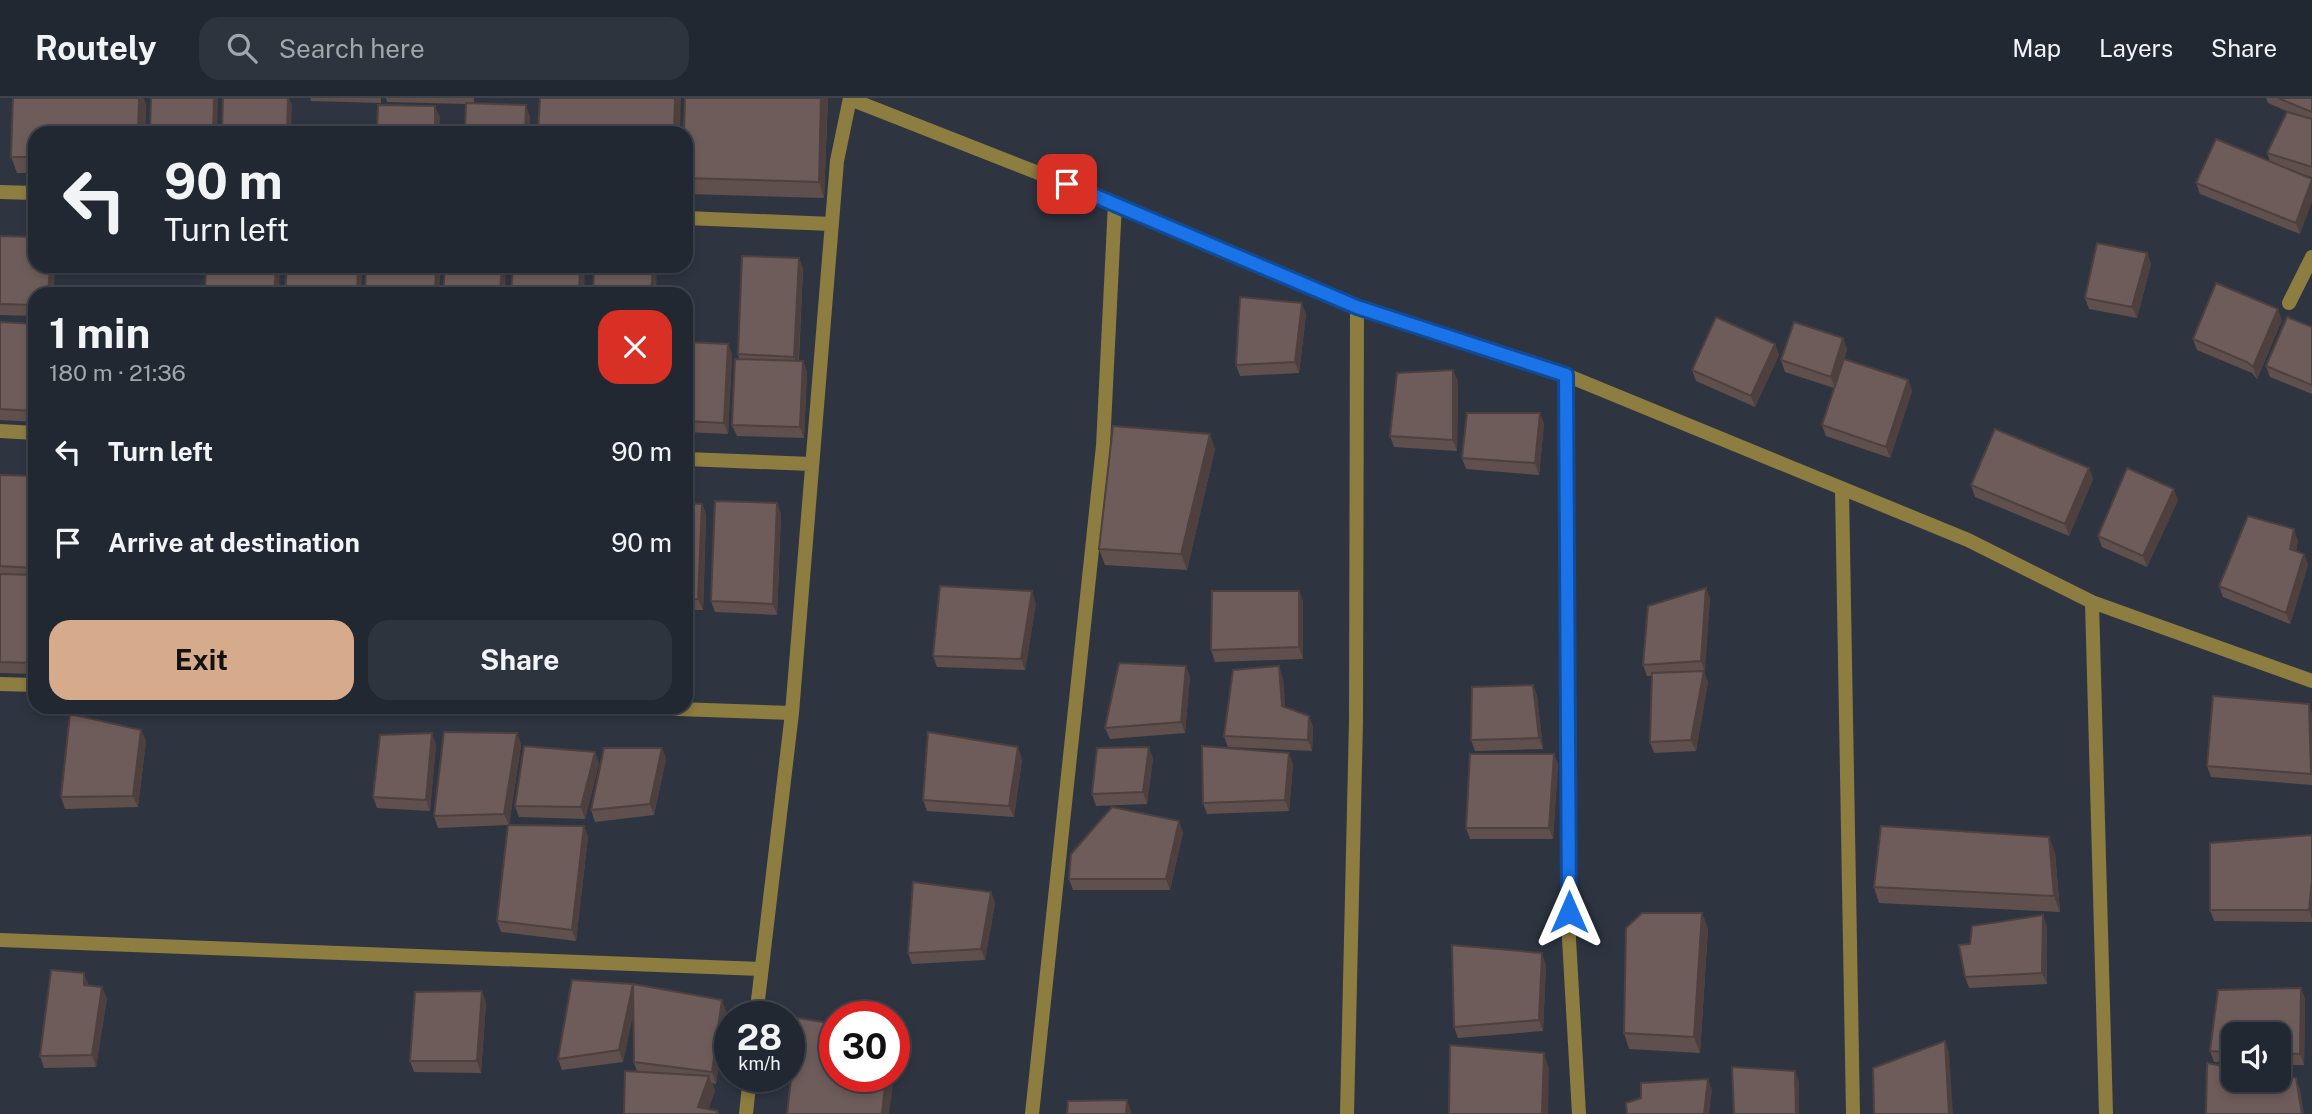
<!DOCTYPE html>
<meta charset="utf-8">
<style>
:root{--surface:#222831;--page:#2e343d;--text:#f1f3f6;--muted:#a2a6ab;--line:#3f444d;--accent:#d6ab8b}
body{margin:0;font-family:"Public Sans",sans-serif;background:var(--page);color:var(--text);height:100vh;display:flex;flex-direction:column;font-size:26px;white-space:nowrap}
*{box-sizing:border-box;margin:0}
p{font-size:23px;color:var(--muted)}
.icon{flex:none;width:38px;height:38px;fill:none;stroke:currentColor;stroke-width:2;stroke-linecap:round;stroke-linejoin:round}
.map{position:relative;flex:1;overflow:hidden}
.sheet{position:absolute;left:28px;top:189px;width:665px;height:427px;display:flex;flex-direction:column;background:var(--surface);border-radius:21px;box-shadow:0 4px 10px #0003,0 0 0 2px var(--line)}
.sheet>*{flex:none}
.banner{position:absolute;left:28px;top:28px;width:665px;height:147px;border-radius:21px;box-shadow:0 4px 10px #0003,0 0 0 2px var(--line);background:#222831;color:var(--text);overflow:hidden}
.buttons{position:absolute;left:2221px;top:924px;display:grid;gap:14px}
.buttons a{display:grid;place-items:center;width:70px;height:70px;border-radius:14px;background:var(--surface);box-shadow:0 4px 10px #0003,0 0 0 2px var(--line);font-size:35px}
.speed{position:absolute;left:714px;top:903px;display:flex;gap:14px;font-size:35px;font-weight:700;text-align:center}
.speed>*{display:grid;place-content:center;width:91px;height:91px;border-radius:50%;background:var(--surface);box-shadow:0 4px 10px #0003,0 0 0 2px var(--line);line-height:1}
.speed small{font-size:18px;font-weight:400}
.speed .limit{border:10px solid #d22;background:#fff;color:#111}
.pin{position:absolute;display:grid;place-items:center;width:60px;height:60px;color:#fff;margin:-30px;border-radius:14px;box-shadow:0 4px 10px #0006}
.me{position:absolute;width:77px;margin:-38px;rotate:0deg;stroke-linejoin:round;filter:drop-shadow(0 0 5px #0008)}
.turn{display:flex;align-items:center;gap:24px;height:147px;padding:0 21px;font-size:32px}
.turn .icon{width:91px;height:91px;stroke-width:2.5}
.turn b{display:block;font-size:49px;line-height:60px}
.round{display:grid;place-items:center;flex:none;width:74px;height:74px;border-radius:21px;background:var(--page)}
.summary{display:flex;align-items:center;justify-content:space-between;height:119px;padding:0 21px}
h1{font-size:42px;font-weight:700;line-height:52px}
.primary-button{display:flex;gap:14px;margin-top:auto;padding:14px 21px}
.primary-button a{flex:1;height:80px;border-radius:21px;background:var(--accent);color:#111;font-size:28px;font-weight:700;line-height:80px;text-align:center}
.primary-button a+a{background:var(--page);color:var(--text)}
ul{padding:0;list-style:none}
li{display:flex;align-items:center;gap:21px;height:91px;padding:0 21px}
li div{flex:1}
li b{display:block;font-size:26px}
li em{font-style:normal}
header{display:flex;align-items:center;gap:42px;box-sizing:border-box;height:98px;padding:0 35px;background:var(--surface);border-bottom:2px solid var(--line)}
header strong{font-size:33px}
nav{display:flex;gap:38px;margin-inline-start:auto;font-size:24px}
.search{width:490px;height:63px;background:var(--page);display:flex;align-items:center;gap:18px;box-sizing:border-box;padding:0 24px;border-radius:21px;color:var(--muted);font-size:26px}
.map>svg:first-child{display:block}
.lines{fill:none;stroke-linecap:round;stroke-linejoin:round}
.street{stroke:#8e7d40;stroke-width:14}
.wall{fill:#5f4f4d}
.shaded-wall{fill:#4d403f}
.building{fill:#6e5c5a;stroke:#4d403f;stroke-width:2}
.route-casing{stroke:#114b97;stroke-width:18}
.route{stroke:#1a73e8;stroke-width:12}
</style>
<header>
<strong>Routely</strong>
<div class="search"><svg class="icon" aria-label="search" viewBox="0 0 24 24"><circle cx="10" cy="10" r="6"/><path d="M15 15l6 6"/></svg>Search here</div>
<nav><a>Map</a><a>Layers</a><a>Share</a></nav>
</header>
<div class="map">
<svg width="2312" height="1016" viewBox="0 0 2312 1016">
<rect width="100%" height="100%" fill="#2e3541"/>
<g class="lines">
<path class="street" d="M850,1L1115,105L1357,209L1566,277L1968,442L2092,504L2312,583
M0,94L35,95
M686,120L832,126
M2289,205L2312,159
M1566,277L1569,841L1579,1016
M0,333L35,335
M686,361L811,366
M1842,392L1853,1016
M2092,504L2106,1016
M0,586L35,587
M620,609L792,615
M0,842L761,871
M756,919L792,615L837,63L850,0
M746,1016L750,978
M1032,1016L1103,348L1115,105
M1347,1016L1356,623L1357,209"/>
</g>
<path class="wall" d="M13,0H143L146,6L145,35H35V75H17L11,59Z
M310,0H381V5L311,3Z
M386,0H474V5L530,18L466,6L387,4Z
M685,0H828L824,100L688,96L686,90Z
M2266,0H2312V79L2292,73L2300,136L2200,96L2196,85L2270,63L2267,55L2291,15L2268,5Z
M0,138L35,168H55L53,196H35V218L0,217Z
M2147,155L2151,166L2137,220L2089,211L2085,200Z
M799,160L803,171L799,263H803L807,274L804,340L737,338L732,327L739,261L738,256Z
M1306,216L1299,275L1240,278L1236,267Z
M2282,222L2257,281L2252,275L2197,252L2193,241Z
M0,224L35,226V324L0,322Z
M2312,229V296L2270,279L2266,268Z
M1843,240L1847,252L1843,264L1908,282L1912,293L1890,360L1826,338L1822,327L1834,290L1785,274L1781,262Z
M686,244L728,246L732,257L728,336L686,334Z
M1775,246L1779,257L1755,309L1696,283L1692,272Z
M1453,272L1458,284L1457,353L1394,349L1390,338Z
M1540,315L1544,326L1539,377L1466,371L1462,360Z
M1215,351L1187,472L1105,467L1099,451Z
M2089,370L2093,381L2069,438L1975,399L1971,387Z
M0,377L35,378V576L0,575Z
M2178,402L2147,469L2102,449L2098,438Z
M686,405L702,406L706,417L703,512H686L690,522L686,600Z
M777,405L781,416L777,517L715,514L711,503Z
M2298,443L2296,453L2304,456L2308,467L2290,526L2223,499L2219,488Z
M1706,490L1710,501L1704,574L1708,584L1696,653L1654,655L1650,644L1652,578H1647L1643,567Z
M1299,493L1303,504V561L1215,564L1211,552Z
M1036,505L1025,572L937,569L933,558Z
M1186,568L1190,579L1185,635L1110,641L1105,630Z
M1283,580L1285,609L1309,618L1313,629L1312,653L1228,649L1224,638Z
M1533,587L1537,598L1543,651L1475,653L1471,642Z
M2312,615V687L2211,679L2207,668Z
M141,632L146,643L138,709L65,711L61,699Z
M517,635L521,647L509,727L584,728L588,739L576,843L501,834L497,823L508,727L438,730L434,718Z
M436,646L430,713L377,710L373,699Z
M662,650L666,661L654,717L595,724L591,712Z
M1554,656L1558,667L1553,741H1470L1466,730Z
M1153,660L1147,706L1096,708L1092,696Z
M1022,661L1014,719L927,713L923,702Z
M599,665L585,721L519,719L515,708Z
M1293,666L1289,713L1207,716L1203,705Z
M1183,734L1170,792H1073L1069,781Z
M2312,737V824L2214,823L2210,812Z
M2055,754L2060,814L1879,805L1874,789Z
M991,794L995,805L985,862L912,866L908,855Z
M1702,815L1708,831L1700,955L1629,951L1624,935Z
M2047,828V886L1969,890L1965,879L1970,846Z
M1546,867L1543,933L1458,940L1454,929Z
M84,875L88,887L107,900L96,969L44,970L40,958Z
M572,882L726,913L716,986L712,985L715,993L708,1011L718,1013L719,1016H624L637,974L634,964L633,915L623,964L562,972L558,961Z
M2301,890L2305,901L2304,967H2278V936H2233V965L2214,964L2210,953L2218,892Z
M482,893L486,905L481,975L414,974L410,963Z"/>
<path class="shaded-wall" d="M139,0H143L146,6L145,35H138Z
M214,0H218L217,35H213Z
M288,0H289L292,7L291,35H287Z
M675,0H681L680,35H674Z
M821,0H828L824,100L819,84Z
M526,7L530,18V35H525Z
M435,8L440,19L439,35H435Z
M2312,83V104L2300,136L2296,125Z
M2147,155L2151,166L2137,220L2132,209Z
M799,160L803,171L798,270L794,259Z
M50,168H55L53,196H48Z
M276,168H280L279,196H274Z
M358,168H363L361,196H357Z
M436,168H441L439,196H435Z
M502,168H506L505,196H500Z
M580,168H585L584,196H579Z
M653,168H657V169L656,196H651Z
M1302,205L1306,216L1299,275L1295,264Z
M2278,211L2282,222L2257,281L2253,269Z
M1843,240L1847,252L1835,290L1831,279Z
M728,246L732,257L728,336L724,325Z
M1775,246L1779,257L1755,309L1751,298Z
M803,263L807,274L804,340L800,329Z
M1453,272L1458,284L1457,353L1453,342Z
M1908,282L1912,293L1890,360L1886,349Z
M1540,315L1544,326L1539,377L1535,365Z
M1210,336L1215,351L1187,472L1181,456Z
M2089,370L2093,381L2069,438L2065,426Z
M2174,391L2178,402L2147,469L2143,458Z
M777,405L781,416L777,517L773,506Z
M702,406L706,417L703,512L698,501Z
M2294,431L2298,443L2294,462L2290,451Z
M2304,456L2308,467L2290,526L2286,515Z
M1706,490L1710,501L1705,574L1701,563Z
M1032,493L1036,505L1025,572L1021,561Z
M1299,493L1303,504V561L1299,549Z
M686,511L690,522L686,600Z
M1186,568L1190,579L1185,635L1181,624Z
M1279,568L1283,580L1286,619L1282,608Z
M1704,573L1708,584L1696,653L1691,642Z
M1533,587L1537,598L1543,651L1539,640Z
M2309,606L2312,615V679L2311,676Z
M1309,618L1313,629L1312,653L1308,642Z
M141,632L146,643L138,709L133,698Z
M432,635L436,646L430,713L426,702Z
M517,635L521,647L509,727L504,716Z
M1018,649L1022,661L1014,719L1009,708Z
M1149,649L1153,660L1147,706L1143,694Z
M662,650L666,661L654,717L650,706Z
M595,654L599,665L585,721L581,709Z
M1289,655L1293,666L1289,713L1285,702Z
M1554,656L1558,667L1553,741L1549,730Z
M1179,723L1183,734L1170,792L1166,781Z
M584,728L588,739L576,843L572,832Z
M2049,739L2055,754L2060,814L2054,798Z
M2312,782V821L2309,812Z
M991,794L995,805L985,862L981,851Z
M1702,815L1708,831L1700,955L1694,939Z
M2043,817L2047,828V886L2042,875Z
M1542,855L1546,867L1543,933L1539,922Z
M84,875L88,886V898L84,887Z
M633,886L637,898L623,964L619,952Z
M102,889L107,900L96,969L92,957Z
M2301,890L2305,901L2304,967L2300,956Z
M482,893L486,905L481,975L477,963Z
M722,902L726,913L716,986L712,974Z
M1945,943L1949,954L1953,1016H1949Z
M894,944L897,951L894,972Z
M1544,955L1549,971L1548,1016H1542Z
M1795,973L1799,984V1016H1796Z
M709,978L715,993L707,1016L698,1009Z
M886,978H894L889,1016H882Z
M2296,980L2300,991L2304,1016H2302Z
M1708,981L1712,992L1709,1016H1704Z
M1127,1002L1131,1013V1016H1126Z"/>
<path class="building" d="M13,0H139L138,35H35V59H11Z
M151,0H214L213,35H150Z
M223,0H288L287,35H222Z
M540,0H675L674,35H538Z
M685,0H821L819,84L686,80V35H684Z
M2278,0H2312V14Z
M466,5L526,7L525,35H465Z
M378,7L435,8V35H377Z
M2287,14L2312,21V69L2267,55Z
M2216,41L2312,81L2296,125L2196,85Z
M0,138L35,139V168H50L48,196H35V207L0,206Z
M2097,145L2147,155L2132,209L2085,200Z
M742,158L799,160L794,259L738,256Z
M206,168H276L274,196H205Z
M287,168H358L357,196H285Z
M366,168H436L435,196H365Z
M445,168H502L500,196H443Z
M513,168H580L579,196H511Z
M594,168H653L651,196H593Z
M2216,185L2278,211L2253,269L2247,264L2193,241Z
M1240,199L1302,205L1295,264L1236,267Z
M1716,219L1775,246L1751,298L1692,272Z
M2287,219L2312,229V287L2266,268Z
M0,224L35,226V313L0,311Z
M1794,224L1843,240L1831,279L1781,262Z
M686,244L728,246L724,325L686,323Z
M735,261L803,263L800,329L732,327Z
M1844,261L1908,282L1886,349L1822,327Z
M1453,272V342L1390,338L1397,275Z
M1467,315H1540L1535,365L1462,360Z
M1113,328L1210,336L1181,456L1099,451Z
M1995,331L2089,370L2065,426L1971,387Z
M2127,370L2174,391L2143,458L2098,438Z
M0,377L35,378V470L0,468Z
M715,403L777,405L773,506L711,503Z
M686,405L702,406L698,501H686Z
M2248,418L2294,431L2290,451L2304,456L2286,515L2219,488Z
M0,476L35,477V565L0,564Z
M940,488L1032,493L1021,561L933,558Z
M1706,490L1701,563L1643,567L1648,508Z
M1212,493H1299V549L1211,552Z
M1119,565L1186,568L1181,624L1105,630Z
M1279,568L1282,608L1309,618L1308,642L1224,638L1233,572Z
M1704,573L1691,642L1650,644L1652,575Z
M1533,587L1539,640L1471,642L1472,589Z
M2213,598L2309,606L2311,676L2207,668Z
M70,616L141,632L133,698L61,699Z
M444,634L517,635L504,716L434,718Z
M928,634L1018,649L1009,708L923,702Z
M432,635L426,702L373,699L380,637Z
M524,648L595,654L581,709L515,708Z
M1202,648L1289,655L1285,702L1203,705Z
M1149,649L1143,694L1092,696L1097,650Z
M604,650H662L650,706L591,712Z
M1470,656H1554L1549,730H1466Z
M1112,709L1179,723L1166,781H1069L1071,756Z
M508,727L584,728L572,832L497,823Z
M1881,728L2049,739L2054,798L1874,789Z
M2312,737V782L2309,812H2210V745Z
M913,784L991,794L981,851L908,855Z
M1642,815H1702L1694,939L1624,935L1626,830Z
M2043,817L2042,875L1965,879L1959,847L1970,846L1972,828Z
M1452,847L1542,855L1539,922L1454,929Z
M51,872L84,875V887L102,889L92,957L40,958Z
M572,882L633,886L619,952L558,961Z
M633,886L722,902L712,974L634,964Z
M2301,890L2300,956L2278,955V936H2233V954L2210,953L2218,892Z
M482,893L477,963H410L415,894Z
M798,920L835,926V978H886L882,1016H787Z
M1945,943L1949,1016H1874L1873,970Z
M1450,947L1544,955L1542,1016H1449Z
M2207,965L2233,970V982H2278V977L2296,980L2302,1016H2206Z
M1732,969L1795,973L1796,1016H1734Z
M625,973L709,978L698,1009L718,1013L717,1016H624Z
M1708,981L1704,1016H1627L1626,1005L1641,1000V985Z
M1127,1002L1126,1016H1067L1068,1003Z"/>
<g class="lines">
<g class="route-casing">
<path id="route" d="M1067,86L1357,209L1566,277L1569,814"/>
</g>
<use href="#route" class="route"/>
</g>
</svg>
<div class="buttons">
<a><svg class="icon" aria-label="sound" viewBox="0 0 24 24"><path d="M4 9h4l5-4v14l-5-4H4zM17 9q2 3 0 6"/></svg></a>
</div>
<div class="speed"><div>28<small>km/h</small></div><div class="limit">30</div></div>
<div class="pin" style="left:1067px;top:86px;background:#d93025"><svg class="icon" aria-label="arrive" viewBox="0 0 24 24"><path d="M6 21V4h12l-3 4 3 4H6"/></svg></div>
<svg class="me" style="left:1569px;top:814px" viewBox="-20 -20 40 40"><path d="M0-17L14 15 0 8-14 15z" fill="#1a73e8" stroke="#fff" stroke-width="4"/></svg>
<div class="banner">
<div class="turn"><svg class="icon" aria-label="left" viewBox="0 0 24 24"><path d="M17 20v-9H6M10 6l-5 5 5 5"/></svg><div><b>90 m</b>Turn left</div></div>
</div>
<section class="sheet">
<div class="summary"><div><h1>1 min</h1><p>180 m · 21:36</p></div><a class="round" style="background:#d93025;color:#fff"><svg class="icon" aria-label="close" viewBox="0 0 24 24"><path d="M6 6l12 12M18 6L6 18"/></svg></a></div>
<ul>
<li><svg class="icon" aria-label="left" viewBox="0 0 24 24"><path d="M17 20v-9H6M10 6l-5 5 5 5"/></svg><div><b>Turn left</b></div><em>90 m</em></li>
<li><svg class="icon" aria-label="arrive" viewBox="0 0 24 24"><path d="M6 21V4h12l-3 4 3 4H6"/></svg><div><b>Arrive at destination</b></div><em>90 m</em></li>
</ul>
<div class="primary-button"><a>Exit</a><a>Share</a></div>
</section>
</div>
